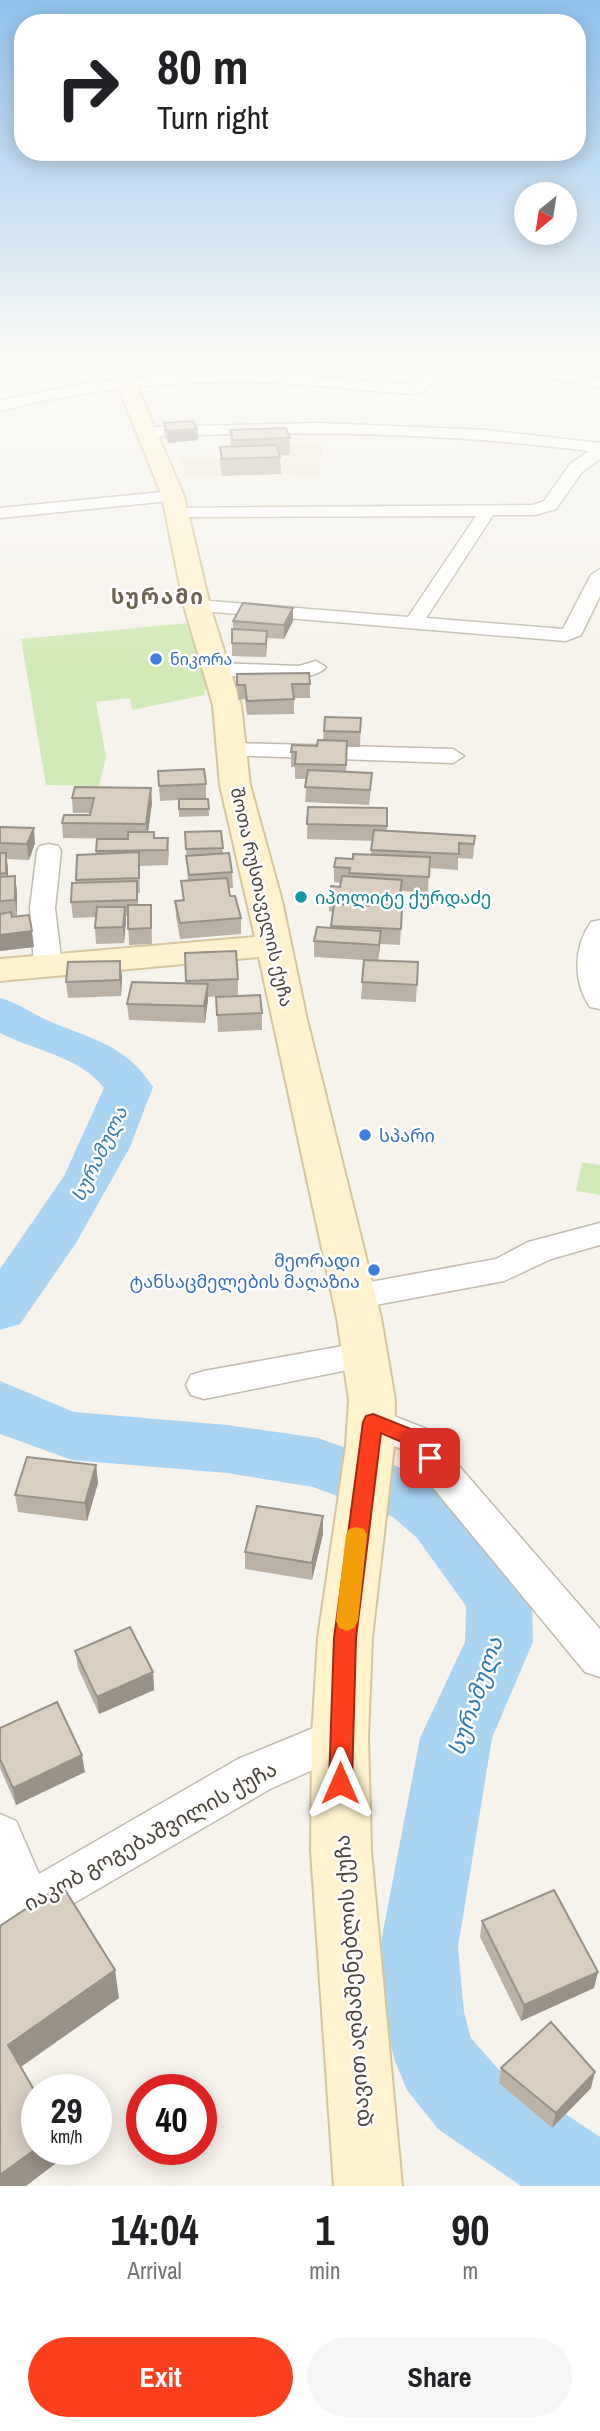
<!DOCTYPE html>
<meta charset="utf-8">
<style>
:root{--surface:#fff;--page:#f6f6f6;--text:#202124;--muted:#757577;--accent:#fc3f1d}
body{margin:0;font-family:"Archivo Narrow","Noto Sans Georgian",sans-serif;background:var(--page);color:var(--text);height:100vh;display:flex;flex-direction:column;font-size:26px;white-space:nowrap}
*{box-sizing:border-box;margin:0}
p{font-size:23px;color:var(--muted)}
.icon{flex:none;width:38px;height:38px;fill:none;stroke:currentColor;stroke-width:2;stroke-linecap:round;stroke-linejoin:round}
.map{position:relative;height:2186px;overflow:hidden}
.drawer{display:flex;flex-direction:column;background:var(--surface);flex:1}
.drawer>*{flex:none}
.banner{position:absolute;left:14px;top:14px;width:572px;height:147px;border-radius:28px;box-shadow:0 4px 18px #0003;background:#fff;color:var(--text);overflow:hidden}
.needle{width:46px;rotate:210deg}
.tools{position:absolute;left:514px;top:182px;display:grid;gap:14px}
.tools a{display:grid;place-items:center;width:63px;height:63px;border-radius:50%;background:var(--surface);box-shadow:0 4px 18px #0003;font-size:35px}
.speed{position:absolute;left:21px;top:2074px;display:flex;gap:14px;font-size:35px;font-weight:700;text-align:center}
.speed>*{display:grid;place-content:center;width:91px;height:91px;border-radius:50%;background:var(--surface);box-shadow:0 4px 18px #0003;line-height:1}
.speed small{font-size:18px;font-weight:400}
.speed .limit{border:10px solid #d22;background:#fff;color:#111}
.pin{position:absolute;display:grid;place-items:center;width:60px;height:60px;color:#fff;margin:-30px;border-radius:14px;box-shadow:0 4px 10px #0006}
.me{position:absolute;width:77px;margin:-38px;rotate:0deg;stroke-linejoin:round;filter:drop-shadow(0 0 5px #0008)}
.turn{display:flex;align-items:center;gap:24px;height:147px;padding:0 28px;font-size:32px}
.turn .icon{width:91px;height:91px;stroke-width:2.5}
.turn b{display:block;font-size:49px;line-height:60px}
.eta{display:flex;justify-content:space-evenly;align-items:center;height:119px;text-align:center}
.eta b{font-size:42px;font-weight:700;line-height:49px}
.cta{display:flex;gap:14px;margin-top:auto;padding:14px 28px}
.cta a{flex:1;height:80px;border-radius:42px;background:var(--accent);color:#fff;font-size:28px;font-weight:700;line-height:80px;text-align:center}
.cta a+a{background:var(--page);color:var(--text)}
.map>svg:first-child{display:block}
.education{fill:#efe8d6}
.green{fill:#d2eab5}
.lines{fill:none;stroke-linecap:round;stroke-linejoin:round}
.river{fill:#a9d4f2;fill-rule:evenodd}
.street-casing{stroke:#c2bbae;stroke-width:3}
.secondary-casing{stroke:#d6c79b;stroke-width:4}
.street{fill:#fff;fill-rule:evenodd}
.secondary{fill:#fff3cd;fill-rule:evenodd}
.wall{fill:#bab2a6}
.shaded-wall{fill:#979187}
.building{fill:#d8cfc1;stroke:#979187;stroke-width:2}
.route{fill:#fc3f1d;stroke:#a42913;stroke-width:2}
.slow{fill:#f59e0b}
.shop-dot{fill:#3f7fe0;stroke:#fff;stroke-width:2.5}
.culture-dot{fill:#0f9aa8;stroke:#fff;stroke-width:2.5}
.labels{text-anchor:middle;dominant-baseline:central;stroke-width:5;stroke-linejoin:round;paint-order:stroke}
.far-shop-label{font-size:16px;fill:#366cbe;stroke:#fff;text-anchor:start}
.street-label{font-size:18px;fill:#4b4439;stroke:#fff}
.culture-label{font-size:18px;fill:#0d838f;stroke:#fff;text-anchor:start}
.shop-label{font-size:18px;fill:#366cbe;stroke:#fff;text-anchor:start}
.water-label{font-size:19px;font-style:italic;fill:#2e7ab2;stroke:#fff}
.far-district-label{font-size:21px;font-weight:bold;letter-spacing:2px;fill:#6e6250;stroke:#fff}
.near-street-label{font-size:21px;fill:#4b4439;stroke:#fff}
.near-water-label{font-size:23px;font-style:italic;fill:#2e7ab2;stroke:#fff}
</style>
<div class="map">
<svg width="600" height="2186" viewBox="0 0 600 2186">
<rect width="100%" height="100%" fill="#f6f3ec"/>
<path class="education" d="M323,444L319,477H298L297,474L186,477L180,459L230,458L228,445Z"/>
<path class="green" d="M188,623L201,629L222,687L204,690L205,695L132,710L130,698L96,702L106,757L99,786L46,785L21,639Z
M582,1162L600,1165V1195L576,1191Z"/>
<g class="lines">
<path class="river" d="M0,998C19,1003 32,1014 49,1021C93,1040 125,1044 153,1087L130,1147L76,1243L20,1324L0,1330V1269L64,1176L104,1088C81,1057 33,1050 0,1033Z
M0,1381L74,1412L227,1425L318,1438L437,1481L463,1500L523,1580L532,1600L533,1642L492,1738L458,1947L464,2012L471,2038L498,2069L600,2137V2186H521L438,2129L407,2090L395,2061L382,2012L380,1947L420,1738L465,1642L466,1606L417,1538L393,1517L313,1487L227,1473L72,1460L0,1434Z"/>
<g class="street-casing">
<path id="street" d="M443,361H465L446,371L424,391L413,394C367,391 321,385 275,383C182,379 90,388 0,411V401C90,379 181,370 274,374C320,376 366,382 412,385Z
M470,361H499L600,379V387L477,365Z
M319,423L487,430L600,443V459L582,472L556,509L535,515H493L426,618L563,629L591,575L600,569V596L581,635L566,641L190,610L187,606L197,600L408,617L476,516L178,517L172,516L169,512L172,508L533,505L544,501L570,464L589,451C442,432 297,430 149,437L141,432L149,427Z
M173,491L182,496L179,500L0,518V508Z
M316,661L326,667C312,686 240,676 217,675L207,669L217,663L299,666Z
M233,743L453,749L464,756L453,763L225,755L222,750L225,745Z
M49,844L58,846L61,851L55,908L62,966L58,972H38L34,966L30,908L37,851L40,846Z
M600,920V1009L590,1007C573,982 573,948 591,922Z
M600,1223V1245L551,1259L504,1281L354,1309L342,1306L337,1297L342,1288L354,1285L496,1259L528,1242Z
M365,1342L377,1346L383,1355L377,1364L204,1399L191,1395L186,1385L191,1375L204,1371Z
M373,1408L427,1429L600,1629V1677L585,1672L401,1449L360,1432L355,1422L360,1412Z
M340,1717L355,1723L362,1737L355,1751L270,1789L0,1946V1814L16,1821L39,1874L238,1759Z"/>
</g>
<g class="secondary-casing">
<path id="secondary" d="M108,361H126L184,496L210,606L241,705L250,785L282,901L307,1020L381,1318L395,1400L394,1446L372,1638L368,1737L371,1851L402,2186H334L311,1851L312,1737L318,1638L346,1446L349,1400L337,1318L259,957L0,981V959L255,937L220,785L213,705L184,606L162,496Z"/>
</g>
<use href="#street" class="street"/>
<use href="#secondary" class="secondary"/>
</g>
<path class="wall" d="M164,423L198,440L168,443L164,434Z
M230,430L290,438V455H280L281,474L222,476L220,463V447L231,446Z
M293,608V621L284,639L267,638L266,657L232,656V629H233V621Z
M237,674L310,684V698H294V714L247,715L245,699L238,700Z
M361,718L360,747H347L346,772L371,788L369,805L305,802L307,779H295V767H291V752L317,746L323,740L324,731Z
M158,771L206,784V799H208L209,816L179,817V800L160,801Z
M75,787L152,803L148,832H154L155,838H168L169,853L168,865L139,866L140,893H138V905H151L152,944L129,945L128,916H126L124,943L96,944L95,928L96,917L73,918L71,902L76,883L77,855L96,854V851L128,839L63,838L62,823L90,815L91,813H73L72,798Z
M308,807L387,808V831L475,836L473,859L458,858V870L429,868L428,893L402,891L400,907H402L400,945L380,944L378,960L418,962L416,1002L361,999L364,960L314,957V941L331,928L333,912L329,911V896L340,887L341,883L334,882V867L353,859L371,855L373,841L307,839Z
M0,827L35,843L29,860L7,859L8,877L15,876L17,892V916H12L34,947L0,951Z
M221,831L223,853L232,872L233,888H229L230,896L241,918V934L180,939L176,916L175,901L183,900L181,881H188L185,832Z
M185,953L238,979V995L208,997L205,1023L129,1020L127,1004L186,983Z
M120,961L122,977L121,996L68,998L66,982Z
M216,997L262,1013V1030L218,1032Z
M96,1465L98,1483L87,1521L18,1512L15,1495Z
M323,1534L312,1580L245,1569V1552Z
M75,1651L153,1672L154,1690L99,1714L78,1668Z
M0,1728L85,1772L16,1805L0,1768Z
M482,1921L598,1972L594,1988L521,2021L480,1937Z
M501,2068L591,2088L552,2128L499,2083Z"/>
<path class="shaded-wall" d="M197,429L198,440L168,443L167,431Z
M293,608V621L284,639V625Z
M267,631V644L266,657V644Z
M151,788L152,803L147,839L146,824Z
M34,828L35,843L29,860L27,844Z
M6,853L8,868V889L6,873Z
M15,876L17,892V916L15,900Z
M402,880L401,896L398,916L399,900Z
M125,907L126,922L124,943L123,927Z
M32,931L34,947L0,951V935Z
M381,931L380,947L378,961L379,945Z
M120,961L122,977L121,996L120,980Z
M208,984V1000L205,1023L204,1006Z
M96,1465L98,1483L87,1521L85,1503Z
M323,1516V1534L312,1580V1563Z
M153,1672L154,1690L99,1714L97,1697Z
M82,1755L85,1772L16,1805L13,1788Z
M115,1970L119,1998L15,2071L8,2045Z
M598,1972L594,1988L521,2021L524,2005Z
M595,2072L591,2088L552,2128L556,2113Z
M37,2148V2149H61L63,2158L26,2186H0V2175Z"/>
<path class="building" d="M193,421L197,429L167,431L164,423Z
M286,428L290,438L233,440L230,430Z
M277,445L280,457L222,459L220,447Z
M243,603L293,608L284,625L233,621Z
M232,629L267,631L266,644L232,643Z
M309,673L310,684H292L294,699L247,701L245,685H237V674Z
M325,717L361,718L360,732L324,731Z
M318,740L347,741L346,765L295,764L296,752H291L292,745L317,746Z
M204,769L206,784L159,786L158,771Z
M308,770L372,773L370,790L305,787Z
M75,787L151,788L146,824L62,823L64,815H90L94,798H72Z
M179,799H208L209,809H179Z
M308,807L387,808V826L307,824Z
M0,827L34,828L27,844L0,843Z
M374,830L475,836L474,844L459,843V854L371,850Z
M221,831L223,848L186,849L185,832Z
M128,832H154V838H168L167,850L96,851L97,839H128Z
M139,852V878L76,880L77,855Z
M0,853H6V873L0,874Z
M229,853L232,872L189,875L186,856Z
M353,854L430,857L429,877L349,873L350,868L334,867L336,858L353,859Z
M15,876V900L0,901V877Z
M342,876L402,880L399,900L329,896L331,886L340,887Z
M227,878L230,896H235L241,918L180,923L175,901L184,900L181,881Z
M137,881V900L71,902L72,883Z
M334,904L402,907L401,929L331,926Z
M128,905H151V928L128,929Z
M97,907H125L123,927L95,928Z
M11,912L12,917L29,915L32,931L0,935V914Z
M317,927L381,931L379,945L314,941Z
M236,951L238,979L186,981L185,953Z
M364,960L418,962L417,985L362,982Z
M120,961V980L66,982L68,962Z
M132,982L208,984L204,1006L127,1004Z
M260,995L262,1013L217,1015L216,997Z
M27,1457L96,1465L85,1503L15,1495Z
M257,1506L323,1516L312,1563L245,1552Z
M130,1627L153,1672L97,1697L75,1651Z
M57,1702L82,1755L13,1788L0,1759V1728Z
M62,1885L115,1970L8,2045L37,2095V2148L0,2175V1926Z
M554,1890L598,1972L524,2005L482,1921Z
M551,2022L595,2072L556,2113L501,2068Z"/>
<linearGradient id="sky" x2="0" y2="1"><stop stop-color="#8fc1ec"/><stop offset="0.54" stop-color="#fbfaf6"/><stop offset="1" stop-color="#fbfaf6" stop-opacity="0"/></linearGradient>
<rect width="600" height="667" fill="url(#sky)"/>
<path class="route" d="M373,1414L421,1433L440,1458L437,1464C420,1469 417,1450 404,1443C397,1439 388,1437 381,1433L356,1638L352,1783L349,1790L340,1794L332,1790L329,1783L334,1638L363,1422L366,1416Z"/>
<path class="slow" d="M356,1527L364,1529L367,1535L358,1621L354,1628L347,1631L339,1628L336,1621L346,1535L349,1529Z"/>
<g class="shop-dot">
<circle cx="156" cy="659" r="7"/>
<circle cx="365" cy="1135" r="7"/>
<circle cx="374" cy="1270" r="7"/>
</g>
<circle class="culture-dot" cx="301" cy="897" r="7"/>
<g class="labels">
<g class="far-shop-label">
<text x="170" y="659">ნიკორა</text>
</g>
<g class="street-label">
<text transform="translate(262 897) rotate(77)">შოთა რუსთაველის ქუჩა</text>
</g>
<g class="culture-label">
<text x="315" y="897">იპოლიტე ქურდაძე</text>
</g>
<g class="shop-label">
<text x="379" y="1135">სპარი</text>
<text x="360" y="1260" text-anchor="end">მეორადი<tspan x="360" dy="21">ტანსაცმელების მაღაზია</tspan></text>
</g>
<g class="water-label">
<text transform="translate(99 1154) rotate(-64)">სურამულა</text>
</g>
<g class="far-district-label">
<text x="158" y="596">სურამი</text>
</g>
<g class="near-street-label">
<text transform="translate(150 1836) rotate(-29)">იაკობ გოგებაშვილის ქუჩა</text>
<text transform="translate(352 1981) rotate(-94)">დავით აღმაშენებლის ქუჩა</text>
</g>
<g class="near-water-label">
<text transform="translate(475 1696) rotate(-71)">სურამულა</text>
</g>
</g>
</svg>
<div class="tools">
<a><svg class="needle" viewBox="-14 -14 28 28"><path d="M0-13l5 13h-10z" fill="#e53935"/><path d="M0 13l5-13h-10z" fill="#757577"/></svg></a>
</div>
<div class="speed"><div>29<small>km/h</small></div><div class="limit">40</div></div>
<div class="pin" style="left:430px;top:1458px;background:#d93025"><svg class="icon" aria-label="arrive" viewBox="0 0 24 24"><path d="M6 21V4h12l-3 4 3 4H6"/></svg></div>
<svg class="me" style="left:340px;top:1783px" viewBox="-20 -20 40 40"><path d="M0-17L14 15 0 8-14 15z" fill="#fc3f1d" stroke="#fff" stroke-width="4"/></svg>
<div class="banner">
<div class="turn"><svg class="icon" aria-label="right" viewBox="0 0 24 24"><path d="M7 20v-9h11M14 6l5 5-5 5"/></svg><div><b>80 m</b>Turn right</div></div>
</div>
</div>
<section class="drawer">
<div class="eta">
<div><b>14:04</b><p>Arrival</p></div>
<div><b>1</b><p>min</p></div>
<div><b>90</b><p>m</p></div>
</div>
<div class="cta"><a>Exit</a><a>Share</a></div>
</section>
